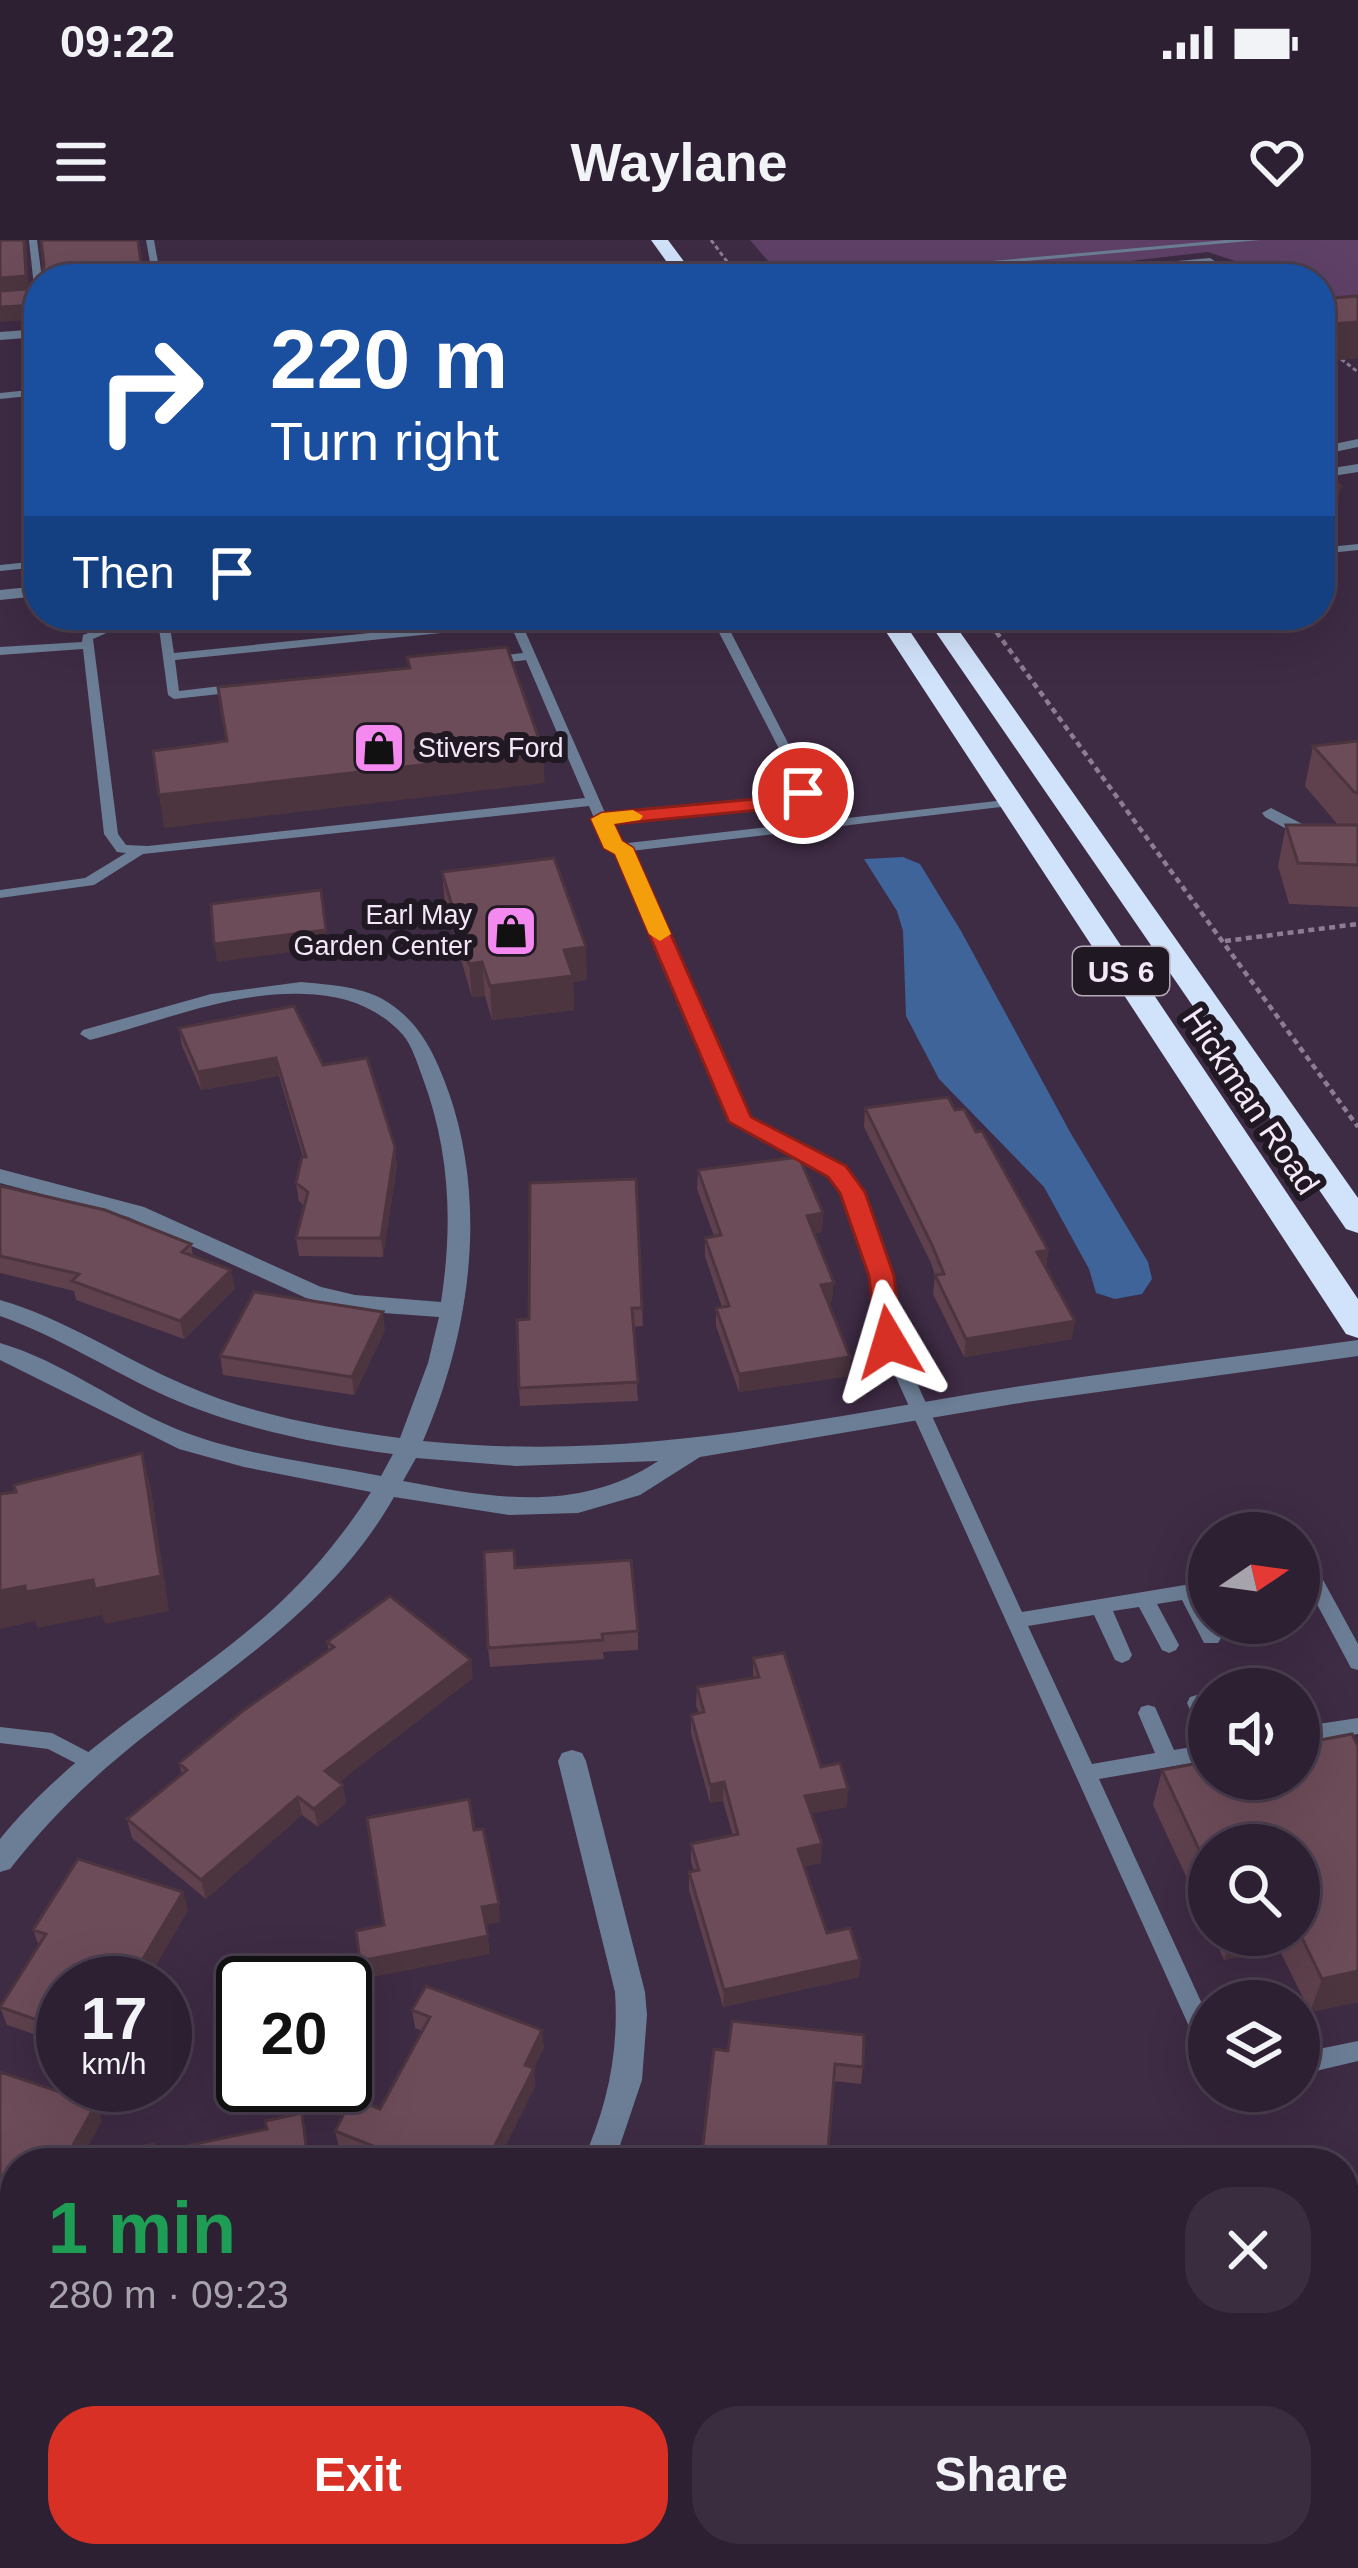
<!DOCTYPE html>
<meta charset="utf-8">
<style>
:root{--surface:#2e2033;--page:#3a2d3f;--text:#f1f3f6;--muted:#a7a3ac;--line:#493e4e;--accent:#d93025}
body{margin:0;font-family:Helvetica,sans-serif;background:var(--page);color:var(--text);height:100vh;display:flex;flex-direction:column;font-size:45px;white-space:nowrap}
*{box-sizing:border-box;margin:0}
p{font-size:39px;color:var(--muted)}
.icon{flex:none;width:66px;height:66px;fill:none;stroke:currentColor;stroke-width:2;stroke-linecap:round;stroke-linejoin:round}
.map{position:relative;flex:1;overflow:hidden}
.panel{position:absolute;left:0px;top:1908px;width:1359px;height:420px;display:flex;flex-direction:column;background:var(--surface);border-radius:48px 48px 0 0;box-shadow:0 12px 48px #0002,0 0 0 3px var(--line)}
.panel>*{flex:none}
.banner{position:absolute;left:24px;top:24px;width:1311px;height:366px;border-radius:48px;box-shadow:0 12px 48px #0002,0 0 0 3px var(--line);background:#1a4fa0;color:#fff;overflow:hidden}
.needle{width:78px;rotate:77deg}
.fabs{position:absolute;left:1188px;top:1272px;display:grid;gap:24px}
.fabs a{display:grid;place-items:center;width:132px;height:132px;border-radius:50%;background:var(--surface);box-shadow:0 12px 48px #0002,0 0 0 3px var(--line);font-size:60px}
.speed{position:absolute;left:36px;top:1716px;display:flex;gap:24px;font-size:60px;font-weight:700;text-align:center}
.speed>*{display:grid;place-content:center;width:156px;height:156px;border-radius:50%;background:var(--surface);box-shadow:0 12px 48px #0002,0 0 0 3px var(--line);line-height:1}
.speed small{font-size:30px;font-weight:400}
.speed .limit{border:6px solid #111;border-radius:18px;background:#fff;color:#111}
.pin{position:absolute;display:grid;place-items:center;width:102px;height:102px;color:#fff;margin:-51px;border:6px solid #fff;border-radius:50%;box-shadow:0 3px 12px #0007}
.me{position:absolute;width:132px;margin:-66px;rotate:353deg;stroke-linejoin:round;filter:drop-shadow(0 0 9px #0008)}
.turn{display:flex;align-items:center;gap:42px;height:252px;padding:0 48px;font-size:54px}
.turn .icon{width:156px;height:156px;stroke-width:2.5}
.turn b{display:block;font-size:84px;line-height:102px}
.then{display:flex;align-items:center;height:114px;padding:0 48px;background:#0003;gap:24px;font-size:45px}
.round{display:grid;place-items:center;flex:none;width:126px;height:126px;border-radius:48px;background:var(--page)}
.summary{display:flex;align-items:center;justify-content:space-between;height:204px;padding:0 48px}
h1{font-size:72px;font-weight:800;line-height:90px;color:#1e9e55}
.primary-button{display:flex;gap:24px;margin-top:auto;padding:24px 48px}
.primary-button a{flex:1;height:138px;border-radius:48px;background:var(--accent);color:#fff;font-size:48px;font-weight:800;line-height:138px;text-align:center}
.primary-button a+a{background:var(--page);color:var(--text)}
.status{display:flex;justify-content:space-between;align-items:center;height:84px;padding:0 60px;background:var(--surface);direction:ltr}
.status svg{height:33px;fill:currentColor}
header{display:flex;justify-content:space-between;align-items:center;height:156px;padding:0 48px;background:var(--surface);font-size:54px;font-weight:800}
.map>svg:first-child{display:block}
.green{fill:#5f4168}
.water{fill:#3e649a}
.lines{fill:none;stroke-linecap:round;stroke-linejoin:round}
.path-far1{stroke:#8d7d92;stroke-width:3;stroke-dasharray:4.5 3;stroke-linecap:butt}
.path{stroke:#8d7d92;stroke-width:4.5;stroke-dasharray:6 4.5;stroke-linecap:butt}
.lane{fill:#6c7e96;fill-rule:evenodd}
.street{fill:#6c7e96;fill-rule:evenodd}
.highway{fill:#d1e3fb;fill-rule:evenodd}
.wall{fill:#5e414d}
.shaded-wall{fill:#4c353e}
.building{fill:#6d4c59;stroke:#4c353e;stroke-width:3}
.route{fill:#d93025;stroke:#8d1f18;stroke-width:3}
.slow{fill:#f59e0b}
.labels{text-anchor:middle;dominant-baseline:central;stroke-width:12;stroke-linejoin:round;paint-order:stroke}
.far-poi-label{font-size:27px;fill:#f4e8f8;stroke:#201823;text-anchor:start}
.shield{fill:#201823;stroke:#b4aab8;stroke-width:3}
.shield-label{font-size:30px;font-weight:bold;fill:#f4e8f8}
.street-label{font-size:33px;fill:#f4e8f8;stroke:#201823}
</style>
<div class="status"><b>09:22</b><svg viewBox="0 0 49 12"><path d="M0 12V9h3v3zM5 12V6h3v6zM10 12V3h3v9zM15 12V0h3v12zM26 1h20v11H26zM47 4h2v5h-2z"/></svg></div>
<header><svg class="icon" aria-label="menu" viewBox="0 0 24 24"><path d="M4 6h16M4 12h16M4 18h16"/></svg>Waylane<svg class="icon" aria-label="heart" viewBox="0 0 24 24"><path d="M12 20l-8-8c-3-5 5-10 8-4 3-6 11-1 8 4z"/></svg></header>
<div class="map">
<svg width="1358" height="2328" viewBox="0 0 1358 2328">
<rect width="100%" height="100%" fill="#3e2b44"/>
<path class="green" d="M750,0H1358V88L1320,61L1335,57L1320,39L1253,27L1208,12L1086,26L950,28L844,39L802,36L774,28Z"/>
<path class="water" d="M903,617L920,624L961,691L1070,892L1148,1022L1152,1039L1142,1054L1115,1059L1096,1053L1089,1029L1044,947L939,839L906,776L903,691L897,671L864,619Z"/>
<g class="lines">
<path class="path-far1" d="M711,0L740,39
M1341,119L1358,132"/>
<path class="path" d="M984,375L1358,887
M1225,701L1358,684"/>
<path class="lane" d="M29,0H37L42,39H39V59L35,56Z
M146,0H154L161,39H153Z
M1226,0H1260L826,39H791Z
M1210,18L1239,37L1232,39L1208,24L1160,28L1172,39H1163L1151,29L1020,39H982Z
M39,149V155L0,159V153Z
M1358,304V310L1320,314V308Z
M39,321V327L0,331V325Z
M157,375H169V380L262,375L256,378L170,387L174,413L508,379L506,375H518L606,575L778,558L796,551L793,536L710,375H722L805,536L809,553L780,566L609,582L619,604L1014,559V565L1009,566L631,611L748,879L843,928L860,952L889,1036L898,1102L1022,1372L1209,1341V1355L1200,1357L1209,1374V1383H1213L1221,1398L1218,1403H1204L1182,1360L1157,1364L1179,1405L1176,1410L1169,1413L1162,1410L1139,1367L1113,1371L1132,1415L1129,1420L1122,1423L1115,1420L1094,1375L1028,1386L1092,1524L1155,1513L1138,1473L1141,1467L1148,1465L1155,1467L1174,1510L1209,1504V1520L1099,1539L1209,1779V1814L1201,1811L1197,1804L880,1102L873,1036L844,953L831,936L733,882L618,613L607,609L589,566L143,614L94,645L0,658V650L85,638L126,613L117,612L104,594L83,409L0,415V407L82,402L83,395L109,385L158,381ZM511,386L523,413L487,417L481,421L487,425L526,420L585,558L148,606L126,605L118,594L93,399L111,391L159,388L168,455L174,459L238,452L244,448L238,444L179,451L175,420Z
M1309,1325L1316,1327L1358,1404V1430L1351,1428L1304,1340L1299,1341V1327Z
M1246,1383H1266L1269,1390L1266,1395H1252Z
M1289,1440L1296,1442L1299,1449H1279L1282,1442Z
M1197,1455L1204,1457L1209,1467V1497L1202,1495L1187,1463L1190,1457Z
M1299,1459L1306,1461L1318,1484L1358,1478V1494L1299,1504Z
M0,1487L52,1493L96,1516L99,1522L96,1528L89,1530L48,1509L0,1503Z
M1358,1801V1821L1299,1835V1813Z"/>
<path class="street" d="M39,89V97L0,100V92Z
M1358,199V207L1320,215V207Z
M1358,224V232L1320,238V230Z
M39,346V356L0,360V350Z
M1271,568L1318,592L1358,600V610L1306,600L1265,577L1262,573Z
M301,742C330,745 364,746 389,763C422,785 436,817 449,853C488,966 470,1093 423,1201C623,1221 783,1185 977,1153C1104,1132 1231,1118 1358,1100V1116L1026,1162L700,1217L640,1255L578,1273L509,1275L394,1257C329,1372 218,1434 120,1516C79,1550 43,1587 10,1629L0,1632V1599C76,1505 181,1451 270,1372C309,1337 343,1296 371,1252L244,1227L179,1209L0,1120V1103C62,1121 115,1163 174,1188C239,1215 312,1222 381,1236L393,1214C317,1204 238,1188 168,1157C111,1131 59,1097 0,1076V1060C66,1079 122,1118 185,1145C252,1175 327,1188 400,1198L428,1123L439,1077L355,1071L306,1058L128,977L0,943V929L144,967L321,1047L355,1055L441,1062C453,984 450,910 422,836C417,822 412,806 403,795C377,766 342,755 304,754C231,751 160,782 90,800L80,794L83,790L211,754ZM416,1218L516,1226L658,1221C578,1274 492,1258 403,1241Z
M572,1510L582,1513L586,1521L645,1752L647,1775L642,1840L614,1923H582C607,1867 619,1814 615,1752L558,1521L562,1513Z
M0,2147L15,2148V2182L0,2181Z"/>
<path class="highway" d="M651,0H668L697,39H679Z
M875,375H899L1358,1059V1098L1346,1094Z
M924,375H948L1358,958V993L1346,989Z"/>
</g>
<path class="wall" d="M1320,59L1358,118L1320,122Z
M1358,501V667L1289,664L1278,626L1286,585H1338L1305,546L1313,506Z
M442,632L587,740L573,742L574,770L492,780L485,756L472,757L445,665Z
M179,788L323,825L397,925L383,1017L299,1016L296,998L304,966L299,961L296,943L303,917L279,836L201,850L182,806Z
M865,868L955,870L976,892L1048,1010L1046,1028L1072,1099L964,1117L933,1054L935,1035L931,1023L864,887Z
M698,930L823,973L822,992L814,993L832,1061L828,1062L849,1136L739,1152L716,1086V1068L722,1067L705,1016V998L714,996L697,949Z
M636,939L643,1086L633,1087L638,1161L520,1166L519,1148L529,1079Z
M0,946L191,1004L193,1016L235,1048L184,1099L76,1060L74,1051L0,1033Z
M385,1090L354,1155L223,1135L220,1116Z
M515,1328L638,1391V1410L603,1412L604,1419L490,1427L488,1408Z
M327,1402L473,1438L339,1542L346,1563L318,1587L302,1575L206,1659L132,1598L127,1579L182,1535L179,1523L329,1411Z
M753,1418L847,1567L811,1573L821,1623L804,1626L827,1693L860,1720L859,1737L723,1767L689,1650V1632L694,1631L691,1622V1604L733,1596L723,1561L710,1563L691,1493V1475L699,1473L696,1466L697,1447L753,1438Z
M1352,1494L1358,1506V1762L1310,1772L1279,1709L1224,1720L1213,1695H1299V1605H1209V1686L1153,1565L1162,1530L1209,1521V1539H1299V1504Z
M188,1670L153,1730L63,1743V1804L7,1785L0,1767L39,1706L33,1690Z
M412,1770L544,1807L534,1828L535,1846L497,1923H377L339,1908L335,1891L380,1869L422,1791L415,1788Z
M714,1809L863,1827L861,1844L833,1841Z"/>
<path class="shaded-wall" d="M24,0H26L29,50L0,53V38Z
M138,0L143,39H131L130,32Z
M39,65V79L0,82V67Z
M1358,82V118L1321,122L1327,85Z
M1341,246L1333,286L1320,287V248Z
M543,511L545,543L164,588L159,555Z
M326,690L328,707L217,722L214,704Z
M586,707L587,740L573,742L574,770L492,780L490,746L564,710Z
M482,722L485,756L472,757L469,724Z
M276,818L279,836L201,850L198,832Z
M395,907L397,925L383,1017L381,998Z
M823,973L822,992L806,994L807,976Z
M1048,1010L1046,1028L1037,1012Z
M231,1030L235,1048L184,1099L180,1081Z
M834,1043L832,1061L820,1063L821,1045Z
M383,1072L385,1090L354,1155L352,1137Z
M1075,1081L1072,1099L964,1117L966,1099Z
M850,1117L849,1136L739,1152V1134Z
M142,1213L151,1248L169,1371L105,1384L95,1349Z
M93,1340L102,1375L37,1388L35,1381L0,1389V1351L25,1346Z
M471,1420L473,1438L329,1550L325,1531Z
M724,1542L723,1561L710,1563V1545Z
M343,1545L346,1563L318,1587L314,1569Z
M848,1549L847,1567L804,1575L805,1556Z
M298,1557L302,1575L206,1659L201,1640Z
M822,1604L821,1623L797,1627L798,1609Z
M183,1652L188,1670L153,1730L157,1743H143L140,1724Z
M499,1664L500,1682L484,1685L482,1667Z
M1232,1695H1284L1279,1709L1224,1720Z
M488,1696L490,1714L363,1739L360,1721Z
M860,1720L859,1737L723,1767L724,1750Z
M1358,1731V1762L1310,1772L1322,1739Z
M542,1790L544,1807L527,1842L525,1825Z
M534,1828L535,1846L497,1923H493L491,1913Z
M96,1864L102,1881L79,1923H63Z
M475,1907L477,1923H466Z
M15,2008V2037L4,2056L0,2047V2034Z
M388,2313H451L389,2328H335V2326Z
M464,2313H499L466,2321Z"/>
<path class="building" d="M0,0H24L26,36L0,38Z
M41,0H138L142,31L130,32L132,39H41L44,25Z
M39,48V65L0,67V51Z
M1358,56V82L1320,85V59Z
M1320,227L1341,246L1320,248Z
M507,407L543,511L159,555L153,511L227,501L218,447L410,428L407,417Z
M1358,501V553L1354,552L1313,506Z
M1286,585H1358V625L1298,623Z
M554,618L586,707L564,710L573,736L490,746L482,722L469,724L442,632Z
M321,650L326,690L214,704L211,664Z
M294,766L323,825L367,818L395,907L381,998H296L308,952L296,943L302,917H306L276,818L198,832L179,788Z
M948,857L955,870L964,869L976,892L982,891L1048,1010L1037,1012L1075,1081L966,1099L935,1035L944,1034L932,1005L865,868Z
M799,917L823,973L807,976L834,1043L821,1045L850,1117L739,1134L716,1068L729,1066L705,998L721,995L698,930Z
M636,939L642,1068H632L638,1142L519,1148L517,1080L529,1079L530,943Z
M0,946L105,970L191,1004L182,1012L231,1030L180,1081L72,1041L79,1034L0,1016Z
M254,1052L383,1072L352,1137L220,1116Z
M142,1213L161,1336L95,1349L93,1340L26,1352L25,1346L0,1351V1254L16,1252L14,1245Z
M514,1310L515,1328L631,1320L638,1391L602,1394L603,1400L488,1408L484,1312Z
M390,1356L471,1420L325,1531L343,1545L314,1569L298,1557L201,1640L127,1579L187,1530L179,1523L244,1470L334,1407L327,1402Z
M784,1413L821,1527L840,1523L848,1549L805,1556L822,1604L798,1609L827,1693L850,1688L860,1720L724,1750L689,1632L699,1630L691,1604L738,1594L724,1542L710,1545L691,1475L704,1472L697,1447L759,1437L753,1418Z
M1352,1494L1358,1506V1731L1322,1739L1299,1692V1605H1209V1631L1162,1530L1209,1521V1539H1299V1504Z
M469,1559L474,1590L483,1589L499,1664L482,1667L488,1696L360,1721L356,1691L384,1685L367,1578Z
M78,1619L183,1652L140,1724L152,1728L143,1743H63V1789L0,1767L46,1694L33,1690Z
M426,1746L542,1790L525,1825L534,1828L491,1913L475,1907L466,1923H416L335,1891L352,1858L380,1869L430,1777L412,1770Z
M732,1781L864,1795L863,1827L835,1824L827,1923H701L714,1809L728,1811Z
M0,1832L96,1864L63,1923H15V2008L0,2034Z
M302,1873L308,1923H118L117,1912L153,1904V1913L267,1889L265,1881Z
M32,2313H388L335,2326V2328H32Z"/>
<path class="route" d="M803,547L813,553L810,557L780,568L614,584L622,601L633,608L751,877L846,926L865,952L894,1036L902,1102L889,1111L876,1102L869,1036L840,953L828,937L729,882L615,614L604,608L591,579L602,573L777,557Z"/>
<path class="slow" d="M633,570L643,576L640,580L614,584L622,601L633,608L671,694L660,701L649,694L615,614L604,608L591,579L602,573Z"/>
<defs>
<g id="shop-square" transform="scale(2.7)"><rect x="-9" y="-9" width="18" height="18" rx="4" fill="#f489f0" stroke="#201823"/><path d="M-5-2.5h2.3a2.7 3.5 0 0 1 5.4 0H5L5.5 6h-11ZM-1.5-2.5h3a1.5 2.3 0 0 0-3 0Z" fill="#111"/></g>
</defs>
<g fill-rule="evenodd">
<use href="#shop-square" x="379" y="508"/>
<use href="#shop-square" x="511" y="691"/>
</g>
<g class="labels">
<g class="far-poi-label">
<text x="418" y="508">Stivers Ford</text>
<text x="472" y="675" text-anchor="end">Earl May<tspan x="472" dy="31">Garden Center</tspan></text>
</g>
<rect class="shield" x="1073" y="707" width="96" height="48" rx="9"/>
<g class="shield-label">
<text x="1121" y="731">US 6</text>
</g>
<g class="street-label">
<text transform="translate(1251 861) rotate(56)">Hickman Road</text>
</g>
</g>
</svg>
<div class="fabs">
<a><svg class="needle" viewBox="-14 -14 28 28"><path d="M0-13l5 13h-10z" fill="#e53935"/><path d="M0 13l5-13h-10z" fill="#a7a3ac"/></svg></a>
<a><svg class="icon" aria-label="sound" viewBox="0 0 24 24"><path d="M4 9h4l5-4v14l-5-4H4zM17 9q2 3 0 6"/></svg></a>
<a><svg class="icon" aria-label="search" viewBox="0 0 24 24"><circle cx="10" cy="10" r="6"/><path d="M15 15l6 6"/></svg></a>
<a><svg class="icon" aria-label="layers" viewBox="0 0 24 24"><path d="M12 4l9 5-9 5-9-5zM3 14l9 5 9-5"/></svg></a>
</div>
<div class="speed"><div>17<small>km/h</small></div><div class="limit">20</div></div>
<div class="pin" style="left:803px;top:553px;background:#d93025"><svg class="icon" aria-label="arrive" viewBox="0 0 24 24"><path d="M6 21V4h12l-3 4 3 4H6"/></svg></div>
<svg class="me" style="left:889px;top:1102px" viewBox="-20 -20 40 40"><path d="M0-17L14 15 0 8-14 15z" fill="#d93025" stroke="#fff" stroke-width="4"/></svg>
<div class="banner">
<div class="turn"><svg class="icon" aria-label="right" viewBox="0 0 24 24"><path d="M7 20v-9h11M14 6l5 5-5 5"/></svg><div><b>220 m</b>Turn right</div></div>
<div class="then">Then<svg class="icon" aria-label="arrive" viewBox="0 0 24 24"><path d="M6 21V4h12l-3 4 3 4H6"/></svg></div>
</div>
<section class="panel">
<div class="summary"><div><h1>1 min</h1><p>280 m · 09:23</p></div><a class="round"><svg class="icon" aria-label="close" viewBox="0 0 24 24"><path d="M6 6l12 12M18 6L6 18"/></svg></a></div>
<div class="primary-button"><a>Exit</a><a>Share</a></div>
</section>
</div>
